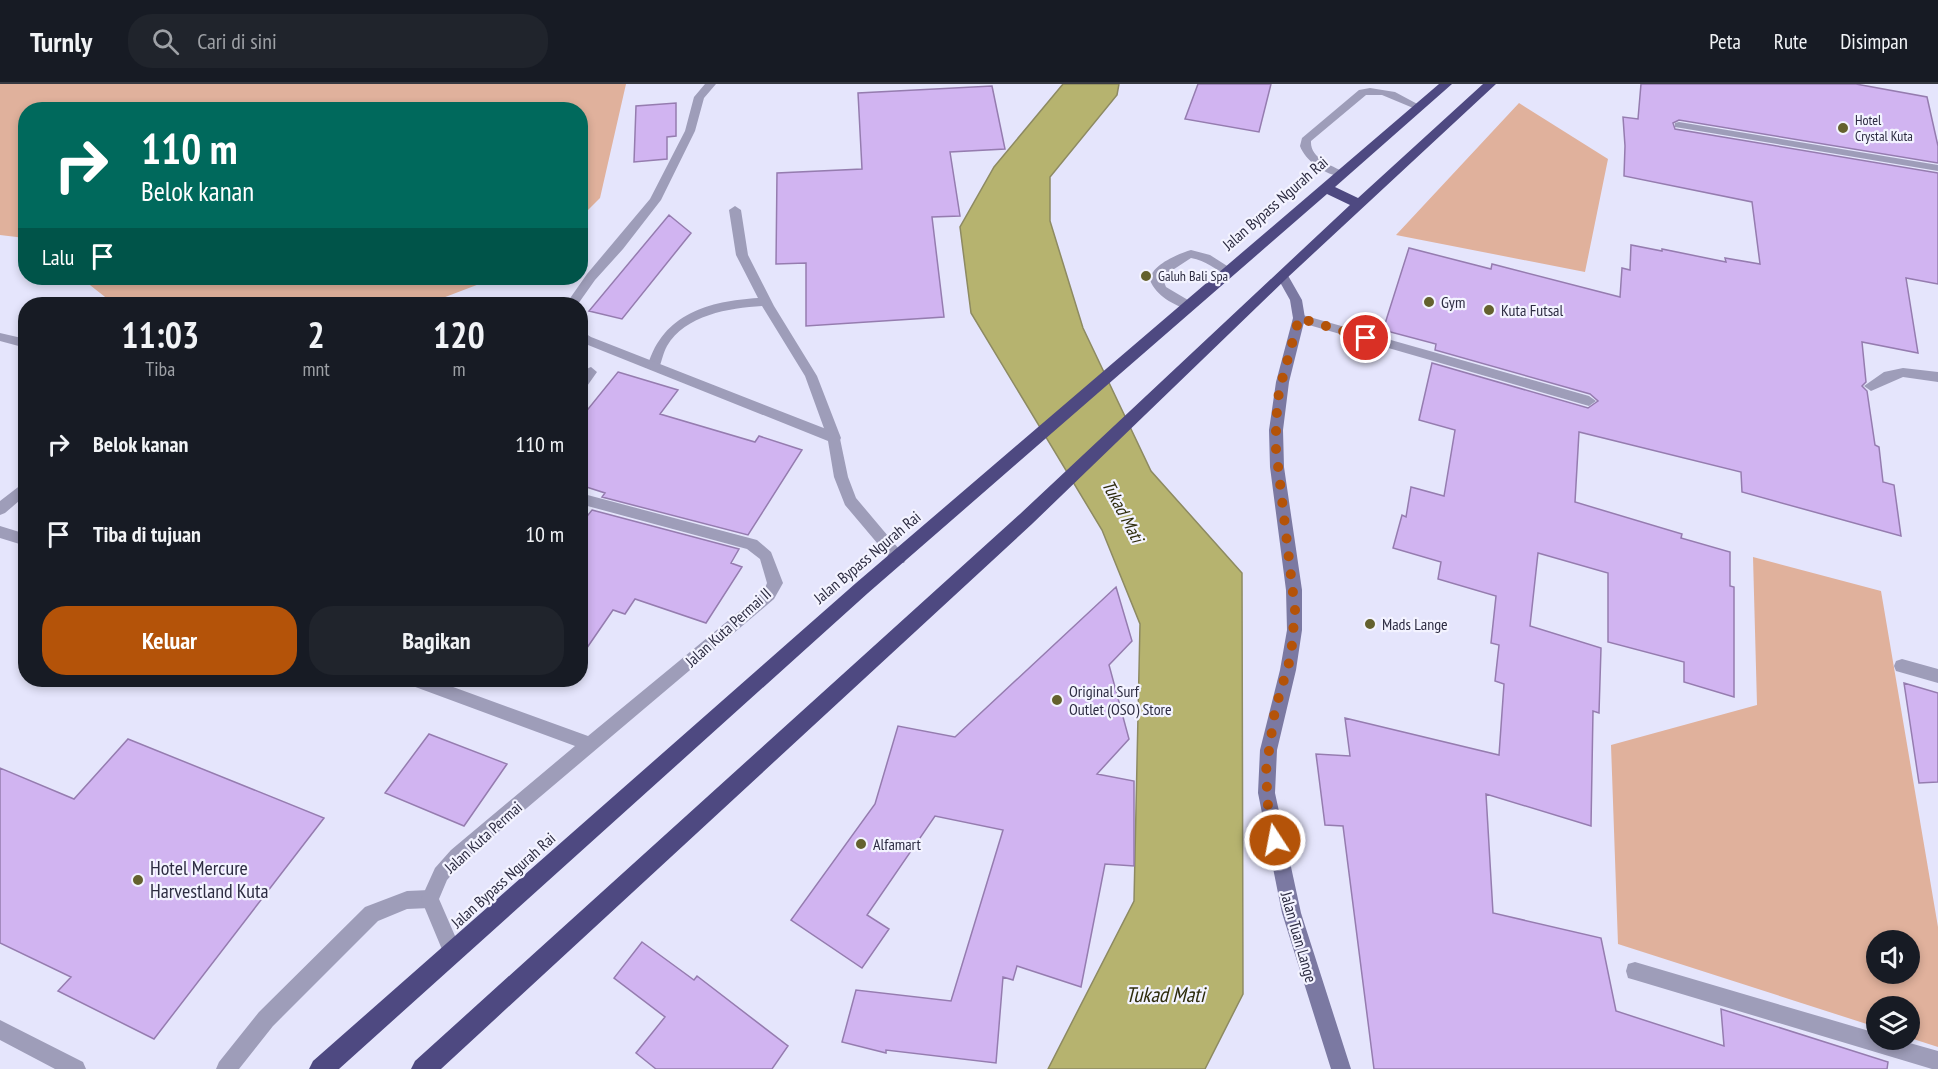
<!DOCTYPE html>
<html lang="id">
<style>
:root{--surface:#171b24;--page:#20242c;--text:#f1f3f6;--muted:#9ea1a6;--line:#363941;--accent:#b45309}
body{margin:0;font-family:"PT Sans Narrow",sans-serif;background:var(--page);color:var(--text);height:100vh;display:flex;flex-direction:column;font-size:22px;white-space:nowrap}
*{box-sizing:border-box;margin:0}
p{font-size:20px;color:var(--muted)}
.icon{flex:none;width:33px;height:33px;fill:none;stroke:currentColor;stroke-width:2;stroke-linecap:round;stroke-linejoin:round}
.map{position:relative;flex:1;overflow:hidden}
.drawer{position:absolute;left:18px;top:213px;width:570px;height:390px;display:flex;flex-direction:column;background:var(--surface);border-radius:24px;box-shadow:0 3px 9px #0003}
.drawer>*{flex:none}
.guide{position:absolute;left:18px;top:18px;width:570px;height:183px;border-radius:24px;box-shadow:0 3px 9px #0003;background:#00695c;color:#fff;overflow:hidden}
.controls{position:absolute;left:1866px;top:846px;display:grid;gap:12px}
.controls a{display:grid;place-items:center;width:54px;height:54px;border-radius:50%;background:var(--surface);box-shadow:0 3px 9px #0003;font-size:30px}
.pin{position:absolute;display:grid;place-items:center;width:51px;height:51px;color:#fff;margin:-26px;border:3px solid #fff;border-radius:50%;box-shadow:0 2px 6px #0007}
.me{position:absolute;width:66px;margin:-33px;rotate:349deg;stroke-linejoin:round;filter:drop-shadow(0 0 4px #0008)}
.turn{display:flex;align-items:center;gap:21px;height:126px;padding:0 24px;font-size:27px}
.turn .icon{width:78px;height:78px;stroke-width:2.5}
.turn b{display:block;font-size:42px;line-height:51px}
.then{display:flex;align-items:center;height:57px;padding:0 24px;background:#0003;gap:12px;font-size:22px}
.eta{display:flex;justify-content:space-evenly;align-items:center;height:102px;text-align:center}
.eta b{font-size:36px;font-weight:700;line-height:42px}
.cta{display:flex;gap:12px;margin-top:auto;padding:12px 24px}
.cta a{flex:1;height:69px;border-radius:24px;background:var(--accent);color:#fff;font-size:24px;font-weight:700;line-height:69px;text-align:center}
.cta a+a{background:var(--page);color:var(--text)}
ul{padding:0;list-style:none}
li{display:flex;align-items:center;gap:18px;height:90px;padding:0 24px}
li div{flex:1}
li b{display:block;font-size:22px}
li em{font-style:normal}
header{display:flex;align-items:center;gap:36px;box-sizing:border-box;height:84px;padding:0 30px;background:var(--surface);border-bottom:2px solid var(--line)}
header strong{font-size:28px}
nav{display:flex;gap:33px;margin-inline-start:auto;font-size:21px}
.search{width:420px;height:54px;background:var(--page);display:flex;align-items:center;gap:15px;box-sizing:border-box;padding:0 21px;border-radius:24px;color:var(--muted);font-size:22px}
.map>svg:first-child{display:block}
.green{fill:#e0b19c;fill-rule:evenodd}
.water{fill:#b6b36f;stroke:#8d8a62;stroke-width:1.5}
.building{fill:#d1b4f1;stroke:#957caf;stroke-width:1.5}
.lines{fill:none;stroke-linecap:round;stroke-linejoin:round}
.lane{fill:#9e9db9;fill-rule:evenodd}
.street{fill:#9e9db9;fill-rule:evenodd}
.secondary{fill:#7b79a2;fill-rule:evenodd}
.highway{fill:#4e4981;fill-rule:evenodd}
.route{stroke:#b45309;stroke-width:10;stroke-dasharray:0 18}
.poi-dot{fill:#64612e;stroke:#f3f3ff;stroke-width:2}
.labels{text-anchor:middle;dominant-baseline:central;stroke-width:4.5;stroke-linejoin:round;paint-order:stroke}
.far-poi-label{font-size:14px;fill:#2d2c42;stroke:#f3f3ff;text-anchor:start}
.street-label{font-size:16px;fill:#2d2c42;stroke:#f3f3ff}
.poi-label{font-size:16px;fill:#2d2c42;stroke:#f3f3ff;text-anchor:start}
.water-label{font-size:18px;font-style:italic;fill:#2e2c0d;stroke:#f3f3ff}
.near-poi-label{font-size:20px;fill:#2d2c42;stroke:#f3f3ff;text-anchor:start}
.near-water-label{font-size:21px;font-style:italic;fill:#2e2c0d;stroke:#f3f3ff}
</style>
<header>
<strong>Turnly</strong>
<div class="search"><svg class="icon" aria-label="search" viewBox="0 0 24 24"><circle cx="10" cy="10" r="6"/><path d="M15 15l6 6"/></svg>Cari di sini</div>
<nav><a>Peta</a><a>Rute</a><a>Disimpan</a></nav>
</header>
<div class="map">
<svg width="1938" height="985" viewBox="0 0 1938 985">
<rect width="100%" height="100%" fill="#e5e5fc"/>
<path class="green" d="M0,0H626L600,114L581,133L580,26H26L25,154L0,151Z
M1519,19L1608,75L1585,188L1396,151Z
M81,194H495L427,220H114Z
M1753,473L1881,507L1938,843V963L1910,954V922H1876V943L1618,860L1611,661L1757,621ZM1876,856H1910V890H1876Z"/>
<path class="water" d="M1063,0H1119L1117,11L1050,93V137L1083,244L1151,387L1242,489L1243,910L1205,985H1048L1134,817L1140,540L1102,446L971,229L960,143L994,83Z"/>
<path class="building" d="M1198,0H1271L1259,48L1185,35Z
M1641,0H1856L1927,13L1938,62V79L1679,36L1673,39L1675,45L1938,89V200L1906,194L1918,269L1862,258L1866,298L1862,302L1867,307L1875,361L1879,363L1883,398L1894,401L1901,452L1742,408L1741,388L1579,348L1575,418L1682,450L1681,454L1730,468V502L1734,503V613L1684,598V578L1608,558V489L1538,469L1530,542L1601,564L1599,629L1593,627L1591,742L1486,710L1493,829L1601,854L1616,927L1724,962L1721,925L1888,978L1887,985H1374L1343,742L1325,741L1316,670L1350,672L1345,634L1499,671L1504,600L1495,597L1499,561L1491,559L1496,512L1438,495L1441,478L1393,464L1402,431L1406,433L1411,403L1444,412L1455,346L1419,336L1432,279L1588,324L1598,317L1590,310L1435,266L1436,260L1383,246L1409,164L1491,185L1492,180L1620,213L1622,184L1630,186L1631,161L1662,167V165L1726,178L1725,174L1760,180L1752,118L1624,92L1625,62L1623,33L1638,35Z
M992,2L1005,65L950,68L960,132L932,133L944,233L806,242V179L776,180L777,89L862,85L858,9Z
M676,19V52L667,53V75L634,78L636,22Z
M669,131L691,149L622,235L589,227Z
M618,288L678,306L660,330L755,358L759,352L802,366L748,451L602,413L605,409L580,401V335Z
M592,426L739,465L731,479L742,483L706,539L635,515L625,530L613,526L580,574V441Z
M1116,503L1132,557L1109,581L1129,655L1097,690L1134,697V782L1105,780L1081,903L1017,882L1013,896L1003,893L996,979L886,966V969L842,958L856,906L951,917L1003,746L935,732L867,831L889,845L862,884L791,836L875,720L898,642L955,653Z
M1904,599L1938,609V698L1919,699Z
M429,650L507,680L464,742L385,709Z
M128,655L324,734L154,955L58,907L71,893L0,859V684L74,715Z
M642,858L694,896L697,892L788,962L772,985H656L636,969L665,933L614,894Z"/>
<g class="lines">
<path class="lane" d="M1370,4L1395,8L1423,23L1418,26L1382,11H1366L1311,57C1310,74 1331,81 1344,88V92C1329,94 1305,77 1300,62L1302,54L1359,6Z
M1679,38L1938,81V87L1675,43V39Z
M735,122L741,126L748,171L774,222L817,292L841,354L839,358H829L805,292L762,222C729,224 685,231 667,262C663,269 662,277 659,284L654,286L648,281C663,230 709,217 758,214L736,171L729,126Z
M1191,166L1210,171L1235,187L1229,191C1216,187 1206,176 1191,174L1162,193L1166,203L1193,219V225L1189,226C1174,221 1156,212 1150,196C1151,181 1178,170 1191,166Z
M1903,284L1938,288V298L1903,293L1871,307L1864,302L1884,288Z
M430,806L436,809L439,815L436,821L430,824L407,825L378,837L273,942L239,985H216L219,978L259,928L365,823L407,807Z"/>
<path class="street" d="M705,0H716L704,14L695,47L661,116L623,165L595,196L578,220H566L587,190L650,115L685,47L694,13Z
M1299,230L1589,312L1596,317L1589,322L1295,237L1293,234Z
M580,246L591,253L839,350L848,393L856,414L904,471L906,475L904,479H894L845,421L834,393L828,357L583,259Z
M0,249L26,255V264L0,257Z
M591,283L597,288L585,305L580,307C580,297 580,287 591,283Z
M26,397V411L5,429L0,431V417Z
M580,409L757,456L771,468L783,499L774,515L463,778L447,796L439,815L462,868L460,875L453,877L446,875L421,815L435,784L451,766L575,662L410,601L408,596H434L588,652L764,507L767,499L760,475L747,465L580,420Z
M0,442L26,450V462L0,454Z
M1902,575L1938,585V599L1896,587L1894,582L1896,577Z
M1635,878L1876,949V956H1899L1938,967V985H1932L1635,896L1628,894L1626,887L1628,880Z
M0,936L83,978L86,985H55L0,956Z"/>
<path class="secondary" d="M1282,187L1286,188L1302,216L1305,234L1289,298L1283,346L1284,383L1302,506V546L1296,586L1277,666L1275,709L1301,829L1351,985H1331L1282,829L1258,709L1260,666L1280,586L1287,546L1286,506L1270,383L1269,346L1276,298L1293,234L1290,216L1276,191Z"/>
<path class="highway" d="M1439,0H1452L1335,103L1358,114L1483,0H1496L1287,194L1032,440L441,985H411L415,977L1020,430L1350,121L1327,110L868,509L339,985H309L313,977L856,499Z"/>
</g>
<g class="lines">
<path class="route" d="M1275,756L1268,722L1266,687L1275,626L1291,572L1295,526L1276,365V338L1279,307L1299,234L1366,254"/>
</g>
<g class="poi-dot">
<circle cx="1843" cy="44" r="6"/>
<circle cx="1146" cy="192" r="6"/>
<circle cx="1429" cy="218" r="6"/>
<circle cx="1489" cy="226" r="6"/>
<circle cx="1370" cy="540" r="6"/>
<circle cx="1057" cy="616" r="6"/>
<circle cx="861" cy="760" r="6"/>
<circle cx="138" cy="796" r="6"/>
</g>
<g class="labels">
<g class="far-poi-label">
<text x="1855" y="36">Hotel<tspan x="1855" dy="16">Crystal Kuta</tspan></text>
<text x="1158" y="192">Galuh Bali Spa</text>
</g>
<g class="street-label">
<text transform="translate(1275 119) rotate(-41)">Jalan Bypass Ngurah Rai</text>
<text transform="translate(867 473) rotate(-40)">Jalan Bypass Ngurah Rai</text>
<text transform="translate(728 543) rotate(-42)">Jalan Kuta Permai II</text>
<text transform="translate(483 753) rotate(-42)">Jalan Kuta Permai</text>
<text transform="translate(503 796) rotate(-42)">Jalan Bypass Ngurah Rai</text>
<text transform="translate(1299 853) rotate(74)">Jalan Tuan Lange</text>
</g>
<g class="poi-label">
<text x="1441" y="218">Gym</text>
<text x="1501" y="226">Kuta Futsal</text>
<text x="1382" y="540">Mads Lange</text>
<text x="1069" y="607">Original Surf<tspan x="1069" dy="18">Outlet (OSO) Store</tspan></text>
<text x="873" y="760">Alfamart</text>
</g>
<g class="water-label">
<text transform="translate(1123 427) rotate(62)">Tukad Mati</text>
</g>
<g class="near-poi-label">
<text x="150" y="784">Hotel Mercure<tspan x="150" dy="23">Harvestland Kuta</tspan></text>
</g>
<g class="near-water-label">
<text x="1165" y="910">Tukad Mati</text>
</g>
</g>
</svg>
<div class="controls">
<a><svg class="icon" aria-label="sound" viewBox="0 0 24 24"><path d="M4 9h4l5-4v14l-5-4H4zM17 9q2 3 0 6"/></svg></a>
<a><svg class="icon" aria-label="layers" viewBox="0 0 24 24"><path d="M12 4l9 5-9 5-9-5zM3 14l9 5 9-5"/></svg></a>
</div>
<div class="pin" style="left:1366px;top:254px;background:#d93025"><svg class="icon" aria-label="arrive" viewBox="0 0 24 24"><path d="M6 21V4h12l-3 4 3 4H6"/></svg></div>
<svg class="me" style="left:1275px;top:756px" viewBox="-20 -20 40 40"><circle r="17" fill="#b45309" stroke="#fff" stroke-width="3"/><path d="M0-11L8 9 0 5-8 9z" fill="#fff"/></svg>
<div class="guide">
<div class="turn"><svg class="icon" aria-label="right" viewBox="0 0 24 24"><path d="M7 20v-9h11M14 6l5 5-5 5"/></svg><div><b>110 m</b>Belok kanan</div></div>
<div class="then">Lalu<svg class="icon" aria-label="arrive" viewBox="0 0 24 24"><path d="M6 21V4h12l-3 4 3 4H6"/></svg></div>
</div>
<section class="drawer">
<div class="eta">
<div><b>11:03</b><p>Tiba</p></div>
<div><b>2</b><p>mnt</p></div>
<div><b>120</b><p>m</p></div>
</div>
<ul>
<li><svg class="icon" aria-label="right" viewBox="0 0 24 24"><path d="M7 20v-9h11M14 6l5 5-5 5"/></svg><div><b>Belok kanan</b></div><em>110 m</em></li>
<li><svg class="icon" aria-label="arrive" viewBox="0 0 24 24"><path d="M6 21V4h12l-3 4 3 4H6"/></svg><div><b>Tiba di tujuan</b></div><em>10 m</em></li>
</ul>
<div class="cta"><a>Keluar</a><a>Bagikan</a></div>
</section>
</div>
